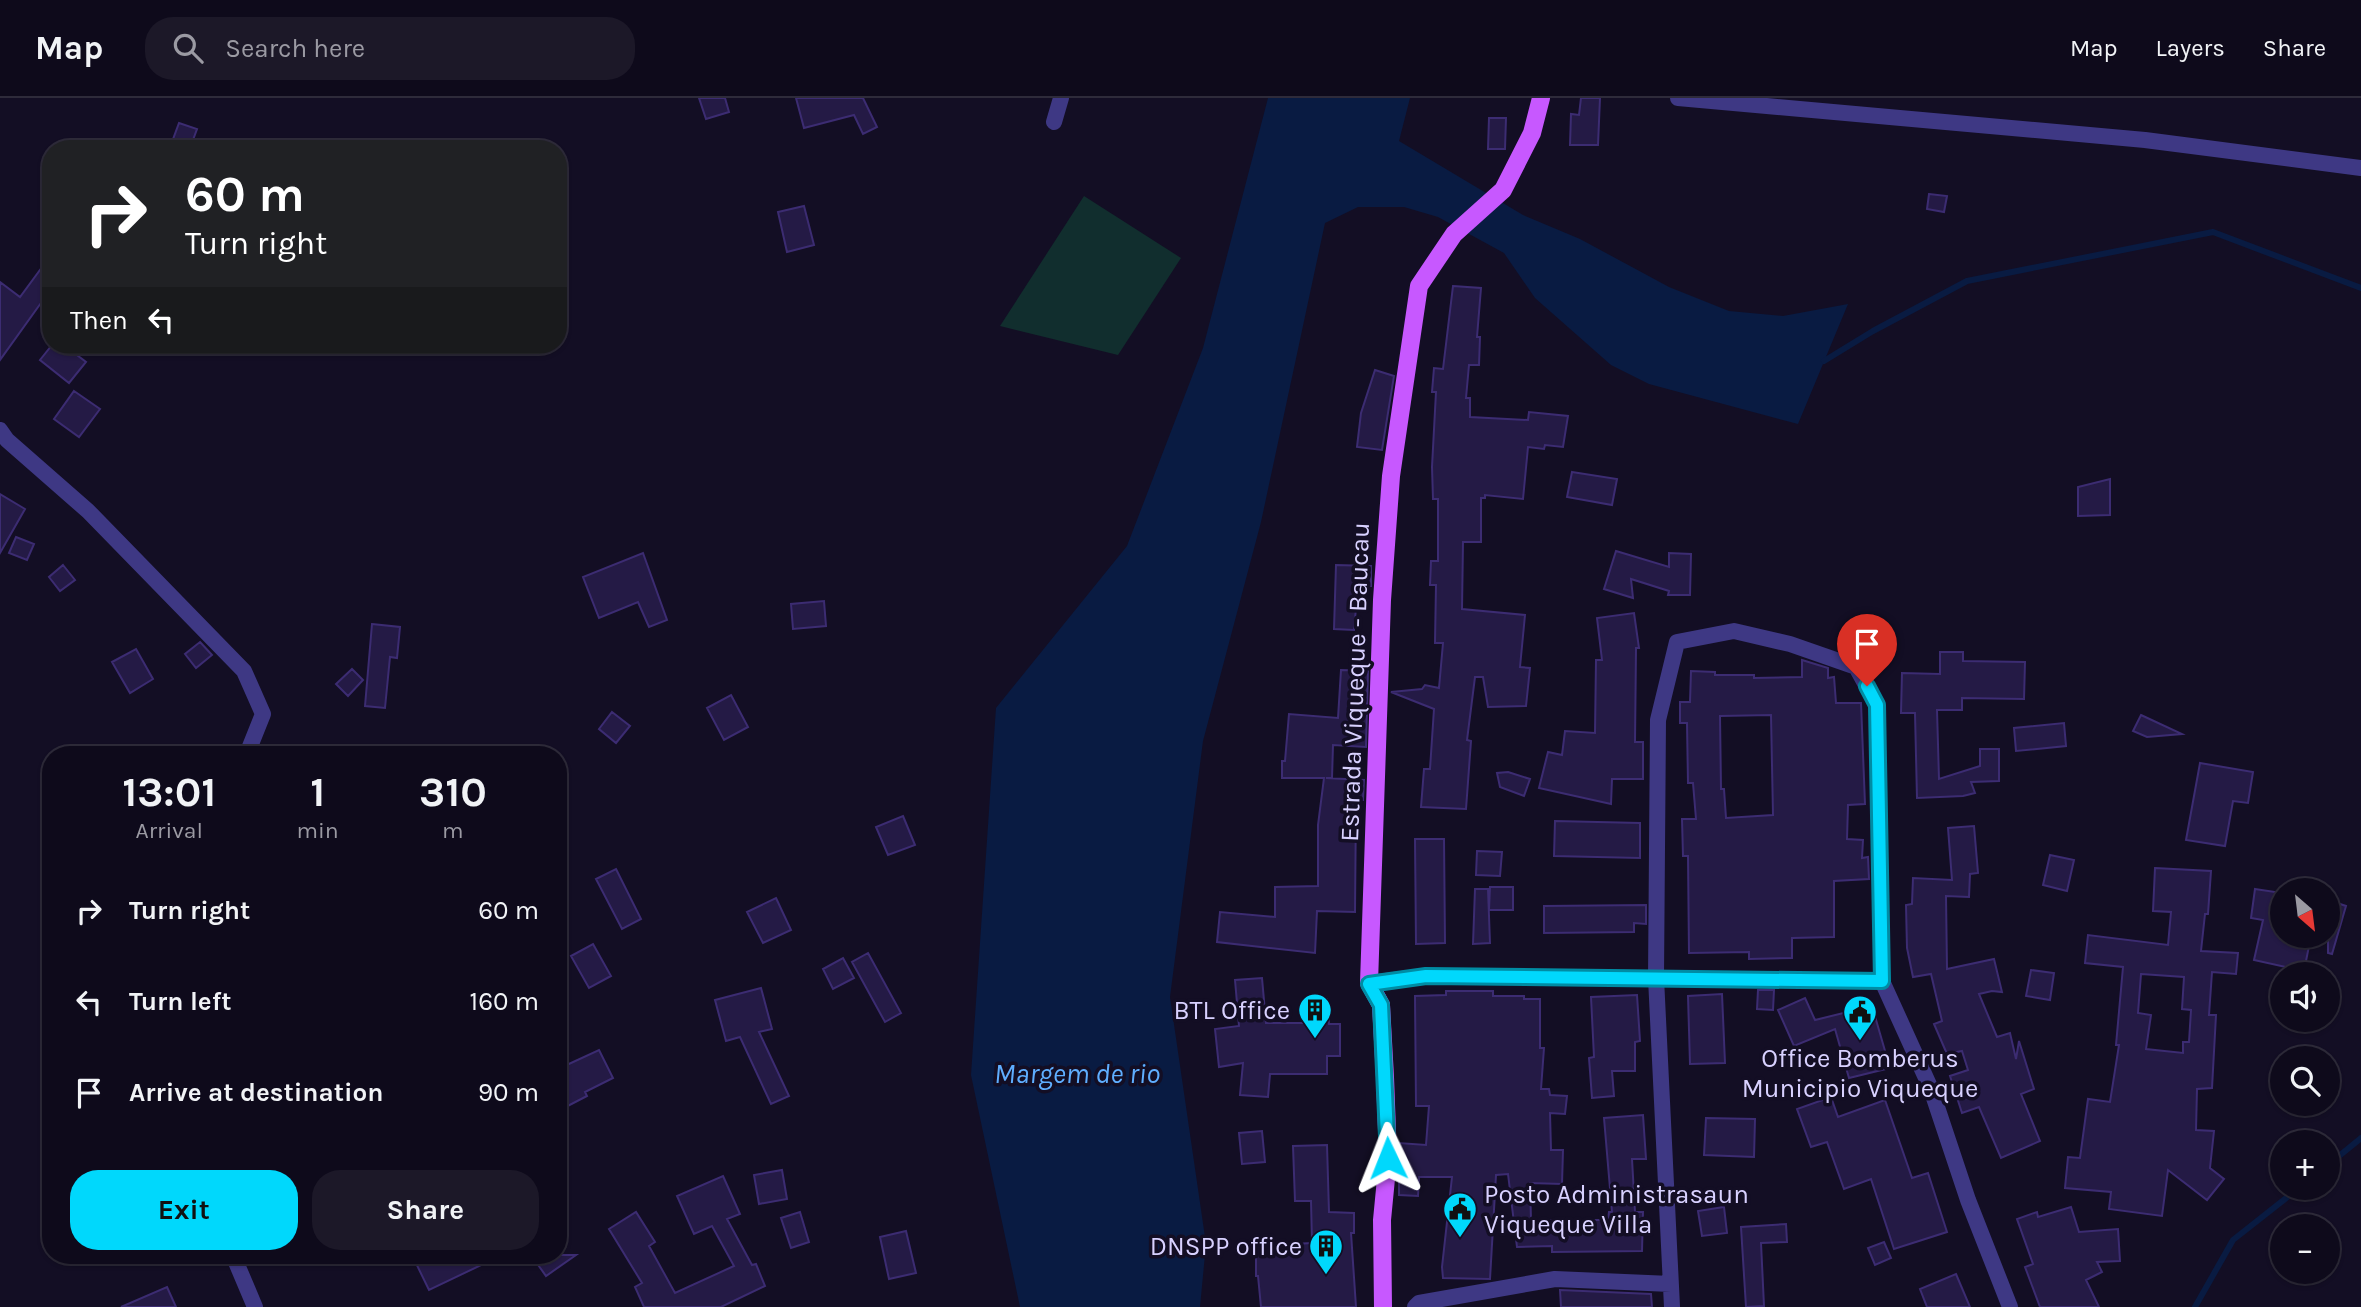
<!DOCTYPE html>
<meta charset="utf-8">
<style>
:root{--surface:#0e0a1b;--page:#1c1828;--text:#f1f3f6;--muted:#9b9aa3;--line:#2e2b3a;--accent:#00d8fc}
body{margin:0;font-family:Karla,sans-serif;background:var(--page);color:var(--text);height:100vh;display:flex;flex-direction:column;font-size:26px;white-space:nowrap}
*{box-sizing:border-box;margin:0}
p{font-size:23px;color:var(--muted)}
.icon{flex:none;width:38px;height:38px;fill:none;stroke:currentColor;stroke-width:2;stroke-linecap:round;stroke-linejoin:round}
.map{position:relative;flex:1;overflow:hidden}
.side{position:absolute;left:42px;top:648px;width:525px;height:518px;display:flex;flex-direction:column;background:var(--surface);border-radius:28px;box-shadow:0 2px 5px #0004,0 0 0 2px var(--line)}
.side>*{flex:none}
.guide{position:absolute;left:42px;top:42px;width:525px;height:214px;border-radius:28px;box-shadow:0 2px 5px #0004,0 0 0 2px var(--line);background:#202124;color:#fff;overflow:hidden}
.needle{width:46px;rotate:152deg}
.buttons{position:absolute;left:2270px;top:780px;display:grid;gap:14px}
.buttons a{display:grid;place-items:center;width:70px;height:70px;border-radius:50%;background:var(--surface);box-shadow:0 2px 5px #0004,0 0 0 2px var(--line);font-size:35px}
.pin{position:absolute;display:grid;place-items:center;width:60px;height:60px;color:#fff;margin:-72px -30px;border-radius:50% 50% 50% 0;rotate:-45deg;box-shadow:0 0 7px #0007}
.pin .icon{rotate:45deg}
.me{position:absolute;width:77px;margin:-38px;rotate:358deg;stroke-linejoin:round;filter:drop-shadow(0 0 5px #0008)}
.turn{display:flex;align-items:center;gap:24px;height:147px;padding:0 28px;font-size:32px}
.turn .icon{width:91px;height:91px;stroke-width:2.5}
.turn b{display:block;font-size:49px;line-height:60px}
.then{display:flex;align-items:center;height:66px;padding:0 28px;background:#0003;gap:14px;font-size:26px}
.eta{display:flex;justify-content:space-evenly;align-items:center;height:119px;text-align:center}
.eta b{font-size:42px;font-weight:700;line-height:49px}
.button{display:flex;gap:14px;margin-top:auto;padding:14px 28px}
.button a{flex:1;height:80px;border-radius:28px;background:var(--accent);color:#111;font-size:28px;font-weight:700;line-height:80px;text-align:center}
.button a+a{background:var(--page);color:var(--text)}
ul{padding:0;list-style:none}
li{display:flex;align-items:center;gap:21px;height:91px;padding:0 28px}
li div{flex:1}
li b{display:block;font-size:26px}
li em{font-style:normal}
header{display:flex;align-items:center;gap:42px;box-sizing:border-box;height:98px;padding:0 35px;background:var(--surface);border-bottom:2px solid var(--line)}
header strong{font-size:33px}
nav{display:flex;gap:38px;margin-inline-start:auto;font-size:24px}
.search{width:490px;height:63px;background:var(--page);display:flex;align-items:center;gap:18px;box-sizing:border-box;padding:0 24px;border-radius:28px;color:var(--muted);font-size:26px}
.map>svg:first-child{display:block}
.green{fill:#112e2e}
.water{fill:#091b42}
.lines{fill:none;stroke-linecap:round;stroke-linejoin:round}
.stream{stroke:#091b42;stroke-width:6}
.building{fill:#241a45;stroke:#3c2c72;stroke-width:2;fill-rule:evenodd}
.minor{stroke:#3e3884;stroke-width:16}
.primary{stroke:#c758ff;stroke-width:18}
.route-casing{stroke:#008ca4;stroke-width:18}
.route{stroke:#00d8fc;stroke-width:12}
.labels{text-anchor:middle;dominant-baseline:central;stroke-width:7;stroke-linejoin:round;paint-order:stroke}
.street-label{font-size:26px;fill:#d8d1ff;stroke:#130e24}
.poi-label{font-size:26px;fill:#d8d1ff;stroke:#130e24;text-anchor:end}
.water-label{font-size:28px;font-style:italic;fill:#5faeff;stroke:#130e24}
</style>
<header>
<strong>Map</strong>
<div class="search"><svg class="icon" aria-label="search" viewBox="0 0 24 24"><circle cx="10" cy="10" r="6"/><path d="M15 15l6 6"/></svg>Search here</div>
<nav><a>Map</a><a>Layers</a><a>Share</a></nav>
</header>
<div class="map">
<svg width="2361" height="1209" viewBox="0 0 2361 1209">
<rect width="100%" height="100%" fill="#130e24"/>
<path class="green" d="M1084,98L1181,160L1118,257L1000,228Z"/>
<path class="water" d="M1268,0H1410L1399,43L1523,117L1580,141L1669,189L1729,213L1783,218L1848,206L1798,326L1649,286L1611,267L1535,200L1504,155L1438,119L1404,109H1358L1325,125L1261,424L1203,643L1170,899L1206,1146L1200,1209H1020L971,977L996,610L1127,448L1203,250Z"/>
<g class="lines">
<path class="stream" d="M1824,263L1873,233L1967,183L2213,134L2361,190
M2328,1067L2361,1040
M2195,1209L2233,1142L2299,1090"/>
</g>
<path class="building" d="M699,0H725L729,14L706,21Z
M796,0H863L877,29L863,36L854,17L804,30Z
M1581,0H1600L1598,47H1570L1571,16L1579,17Z
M1489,20H1506L1505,51H1488Z
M179,25L197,31L190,50L172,44Z
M1929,96L1947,98L1944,114L1927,111Z
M804,108L814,147L787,154L778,114Z
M51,157V191L0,262V184L20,199Z
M1453,188L1481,190L1477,239H1480L1479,267H1469L1466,300H1470V319L1528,322L1529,314L1568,318L1563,349L1545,347L1544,351L1528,349L1523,401L1485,397V400H1481V444H1463L1462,511L1525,517L1520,569L1530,570L1526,608L1488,609L1483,579H1475L1467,642L1471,643L1466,711L1421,709L1424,671H1430L1434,611L1391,594L1422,591L1425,587L1439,590L1443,545H1435L1436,487H1430L1431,463H1438V401H1433L1432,369L1436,294H1432L1434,270L1443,271Z
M52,247H85L77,257L86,264L69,285L40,262Z
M1375,272L1394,278L1382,352L1357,349L1361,315Z
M74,293L100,311L79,339L54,321Z
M1572,374L1617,381L1612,407L1567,399Z
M2110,381V417L2078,418V389Z
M0,396L25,411L0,455Z
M16,439L34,446L27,462L9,455Z
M1616,453L1669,469V455L1691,456L1690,497H1668L1669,493L1631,481L1633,500L1604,491Z
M643,455L667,522L649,529L638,504L599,520L583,479Z
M63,467L75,482L60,493L49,479Z
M1336,467L1371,468V488H1358L1354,532L1334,531Z
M824,503L826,528L793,531L791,506Z
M1634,515L1639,550H1636L1635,644H1643V681H1612L1611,706L1539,690L1548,654L1562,657L1565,633L1595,635L1596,562H1602L1597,520Z
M372,526L400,529L397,560L390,559L385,610L365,608Z
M200,544L212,557L196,570L185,556Z
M136,551L153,581L130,595L112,564Z
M1940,554H1963V563L2025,564L2024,601L1962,600V612H1937L1939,681L1980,668V651H1999V683L1971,684L1975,695L1963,698L1917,700L1915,615H1901L1902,575L1940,576Z
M1802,562L1828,570V580L1834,579L1836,605H1861L1865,706L1848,707L1847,741L1863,742L1862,760L1868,759L1869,781L1834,783V839L1792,840V860L1749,861V854L1689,855L1688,758H1683L1682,721H1696L1693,685H1688L1687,625H1680V604H1690L1691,573L1715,574V577H1754V580L1802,579ZM1771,617L1773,717L1726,720L1724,691H1721L1720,618Z
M352,571L363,582L348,598L336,586Z
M1341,572L1368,573L1366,649L1333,647L1332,680H1326L1364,682L1363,702H1356L1355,814L1317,813L1315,855L1217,844L1220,814L1275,819V789L1318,788V727L1324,680H1282V663H1285L1289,616L1338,620Z
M731,597L748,629L724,642L707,610Z
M612,614L630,628L616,645L599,631Z
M2141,617L2182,636L2147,639L2133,633Z
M2064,625L2066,648L2016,653L2014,630Z
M2200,665L2253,674L2248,705L2233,703L2225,748L2186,742Z
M1508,674L1530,681L1524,698L1500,689L1497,675Z
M903,718L915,747L888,757L876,729Z
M1555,723L1640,725V760L1554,758Z
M1974,728L1978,775L1970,776L1969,799L1946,798L1947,871L1994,861L2002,894L1992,893L1979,896L1997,939L2010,935L2016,961L2019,943L2034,991L2021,996L2040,1043L2001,1060L1979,1009L1962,1015L1950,978L1968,972L1962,953L1947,956L1934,926L1942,923L1931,876L1913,879L1907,850L1906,807L1912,806L1913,780L1952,782L1948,730Z
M1415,741H1444L1445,845L1416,846Z
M1477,753L1502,754L1500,778L1476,777Z
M2050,757L2074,762L2067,793L2043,787Z
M2155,770L2211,773L2208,816H2205L2201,853L2238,855L2236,876L2212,874L2209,917H2216L2212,990L2197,991L2196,1032L2214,1033L2210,1070L2224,1081L2207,1102L2168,1072L2162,1118L2109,1111L2111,1094L2065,1090L2068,1059L2080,1060L2088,1001L2110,1004L2119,947H2116L2123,869L2085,865L2088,837L2168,847L2171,814L2153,813ZM2141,876L2184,879L2182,911L2191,912L2189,944H2183V955L2146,951L2151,917L2138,915Z
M616,771L641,821L622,831L596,781Z
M1490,789H1513V812H1489Z
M1475,791H1488L1490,845L1473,846Z
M2255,791L2282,795V838H2311L2304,873L2254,862L2263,822L2251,820Z
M776,800L791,832L763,845L747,814Z
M2328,802L2346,808L2332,856L2328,855Z
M1646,807V826L1634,825V834L1544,835V808Z
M593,846L611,878L589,890L571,858Z
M868,855L901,915L885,924L852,864Z
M843,860L854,880L833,891L823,871Z
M2031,872L2054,875L2050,902L2026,898Z
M1262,880L1266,925H1305L1304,903L1327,901L1329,926H1340V958H1327V976H1270L1268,999L1240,997L1243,965L1219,969L1215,931L1239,928L1235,882Z
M761,890L772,931L759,934L789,998L771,1006L740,939L726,943L715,902Z
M1758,892H1774L1773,912L1757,911Z
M1446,893H1493V898H1524V901H1540V950H1544L1541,991H1549L1550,997L1567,998L1565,1016L1550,1015L1551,1052H1563L1562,1086L1530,1085L1531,1122H1608L1609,1114H1612L1604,1020L1643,1017L1646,1061H1632L1635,1114H1643L1642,1153L1552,1154V1148L1517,1149L1508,1076L1496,1077L1490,1181L1443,1180L1442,1169L1452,1079H1419L1418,1098L1399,1097V1045L1426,1047L1429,1008H1416L1415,898L1446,897Z
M1722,896L1725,965L1690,966L1688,898Z
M1637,897L1640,943L1635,944V973H1612L1614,998L1592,1000L1589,960L1594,959L1591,899Z
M1805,900L1815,922L1872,908L1890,970L1849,980L1835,931L1794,948L1778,912Z
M599,952L613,980L585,994L587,998L558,1013V971Z
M1831,999L1838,1019L1885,1002L1912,1080L1928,1075L1947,1134L1894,1151L1871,1081L1844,1091L1827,1044L1811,1049L1797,1011Z
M1706,1020L1755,1021L1754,1059L1704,1057Z
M1262,1033L1265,1064L1242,1066L1239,1035Z
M1327,1047L1329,1114L1354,1115V1135H1351L1356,1209H1261L1258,1178H1256V1148L1312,1145L1311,1103H1295L1293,1048Z
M782,1072L787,1101L759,1106L754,1077Z
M723,1078L740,1116L727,1121L752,1167L756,1166L765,1188L721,1209H644L635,1189L642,1185L609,1131L636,1114L655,1144L649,1148L675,1195L734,1168L712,1128L694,1136L677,1098Z
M1724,1109L1727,1135L1702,1138L1698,1113Z
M2071,1109L2079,1134L2118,1131L2120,1163L2097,1164L2102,1174L2086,1182L2099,1209H2040L2025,1169L2033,1166L2017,1121L2037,1114L2038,1119Z
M800,1114L809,1144L791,1150L781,1120Z
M1786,1126L1787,1144L1761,1145L1764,1208L1746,1209L1741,1129Z
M906,1133L916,1175L889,1181L880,1139Z
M1884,1144L1891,1160L1875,1167L1868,1150Z
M412,1157H502L429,1192Z
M531,1157H576L546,1178Z
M1956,1176L1970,1209H1927L1920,1191Z
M167,1189L176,1209H121Z
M1560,1192L1651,1196L1652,1209H1561Z"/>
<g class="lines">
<path class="minor" d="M1678,0L2145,42L2361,70
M1054,24L1061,0
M0,332L7,342L88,413L244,573L263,616L247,656
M1369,885L1426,878L1882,883
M233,1157L255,1209
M1415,1209L1419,1205L1555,1181L1671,1186
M1672,1209L1656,880L1658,622L1677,544L1734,533L1790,546L1856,569L1877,607L1882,883L1931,991L1968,1102L2010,1209"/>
<path class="primary" d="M1383,1209L1382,1122L1388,1060L1385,979L1381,907L1369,885L1382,502L1391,378L1419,188L1454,136L1503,92L1532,35L1541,0"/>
</g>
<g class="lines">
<g class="route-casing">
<path id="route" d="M1388,1060L1381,907L1369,886L1426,878L1882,883L1877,607L1867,588"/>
</g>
<use href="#route" class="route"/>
</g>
<defs>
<g id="building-pin" transform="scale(1.75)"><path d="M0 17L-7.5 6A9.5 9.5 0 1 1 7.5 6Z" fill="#00d8fc" stroke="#130e24"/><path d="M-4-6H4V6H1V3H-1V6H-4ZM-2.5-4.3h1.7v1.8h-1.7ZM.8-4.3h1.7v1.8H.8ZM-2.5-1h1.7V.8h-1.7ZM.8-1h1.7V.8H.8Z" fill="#111"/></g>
<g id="civic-pin" transform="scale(1.75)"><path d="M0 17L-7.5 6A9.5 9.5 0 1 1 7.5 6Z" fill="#00d8fc" stroke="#130e24"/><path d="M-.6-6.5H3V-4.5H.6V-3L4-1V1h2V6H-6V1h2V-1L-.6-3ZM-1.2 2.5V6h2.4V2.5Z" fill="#111"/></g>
</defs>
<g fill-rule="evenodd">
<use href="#building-pin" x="1315" y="912"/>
<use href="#civic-pin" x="1860" y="914"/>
<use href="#civic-pin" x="1460" y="1111"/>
<use href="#building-pin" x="1326" y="1148"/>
</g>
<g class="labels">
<g class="street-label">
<text transform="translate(1355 584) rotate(-88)">Estrada Viqueque - Baucau</text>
</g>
<g class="poi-label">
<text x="1290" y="912">BTL Office</text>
<text x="1860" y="960" text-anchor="middle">Office Bomberus<tspan x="1860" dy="30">Municipio Viqueque</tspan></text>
<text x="1484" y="1096" text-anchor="start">Posto Administrasaun<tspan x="1484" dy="30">Viqueque Villa</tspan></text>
<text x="1302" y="1148">DNSPP office</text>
</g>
<g class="water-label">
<text x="1077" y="975">Margem de rio</text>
</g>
</g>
</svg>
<div class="buttons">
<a><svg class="needle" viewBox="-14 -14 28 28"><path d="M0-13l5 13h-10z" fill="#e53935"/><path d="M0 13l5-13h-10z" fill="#9b9aa3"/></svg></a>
<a><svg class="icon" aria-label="sound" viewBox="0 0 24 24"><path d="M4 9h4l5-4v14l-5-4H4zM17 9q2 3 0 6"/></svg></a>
<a><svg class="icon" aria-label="search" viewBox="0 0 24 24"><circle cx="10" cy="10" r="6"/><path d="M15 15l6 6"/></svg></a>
<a>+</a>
<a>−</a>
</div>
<div class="pin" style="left:1867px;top:588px;background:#d93025"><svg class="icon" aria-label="arrive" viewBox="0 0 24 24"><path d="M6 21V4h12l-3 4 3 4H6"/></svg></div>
<svg class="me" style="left:1388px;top:1060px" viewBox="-20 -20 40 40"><path d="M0-17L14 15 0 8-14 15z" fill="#00d8fc" stroke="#fff" stroke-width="4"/></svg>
<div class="guide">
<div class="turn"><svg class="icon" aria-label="right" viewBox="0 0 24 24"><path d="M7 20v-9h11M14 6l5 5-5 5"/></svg><div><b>60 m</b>Turn right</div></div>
<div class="then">Then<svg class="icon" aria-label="left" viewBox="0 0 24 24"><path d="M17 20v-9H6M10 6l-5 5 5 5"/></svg></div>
</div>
<section class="side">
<div class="eta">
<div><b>13:01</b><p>Arrival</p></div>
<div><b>1</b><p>min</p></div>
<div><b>310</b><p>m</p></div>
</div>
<ul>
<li><svg class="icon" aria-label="right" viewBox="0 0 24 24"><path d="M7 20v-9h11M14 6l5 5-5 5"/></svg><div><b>Turn right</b></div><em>60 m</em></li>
<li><svg class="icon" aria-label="left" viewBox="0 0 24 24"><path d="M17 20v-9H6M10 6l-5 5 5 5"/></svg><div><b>Turn left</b></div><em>160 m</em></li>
<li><svg class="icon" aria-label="arrive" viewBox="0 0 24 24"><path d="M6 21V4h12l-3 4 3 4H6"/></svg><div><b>Arrive at destination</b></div><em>90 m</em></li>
</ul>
<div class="button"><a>Exit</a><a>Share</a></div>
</section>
</div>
